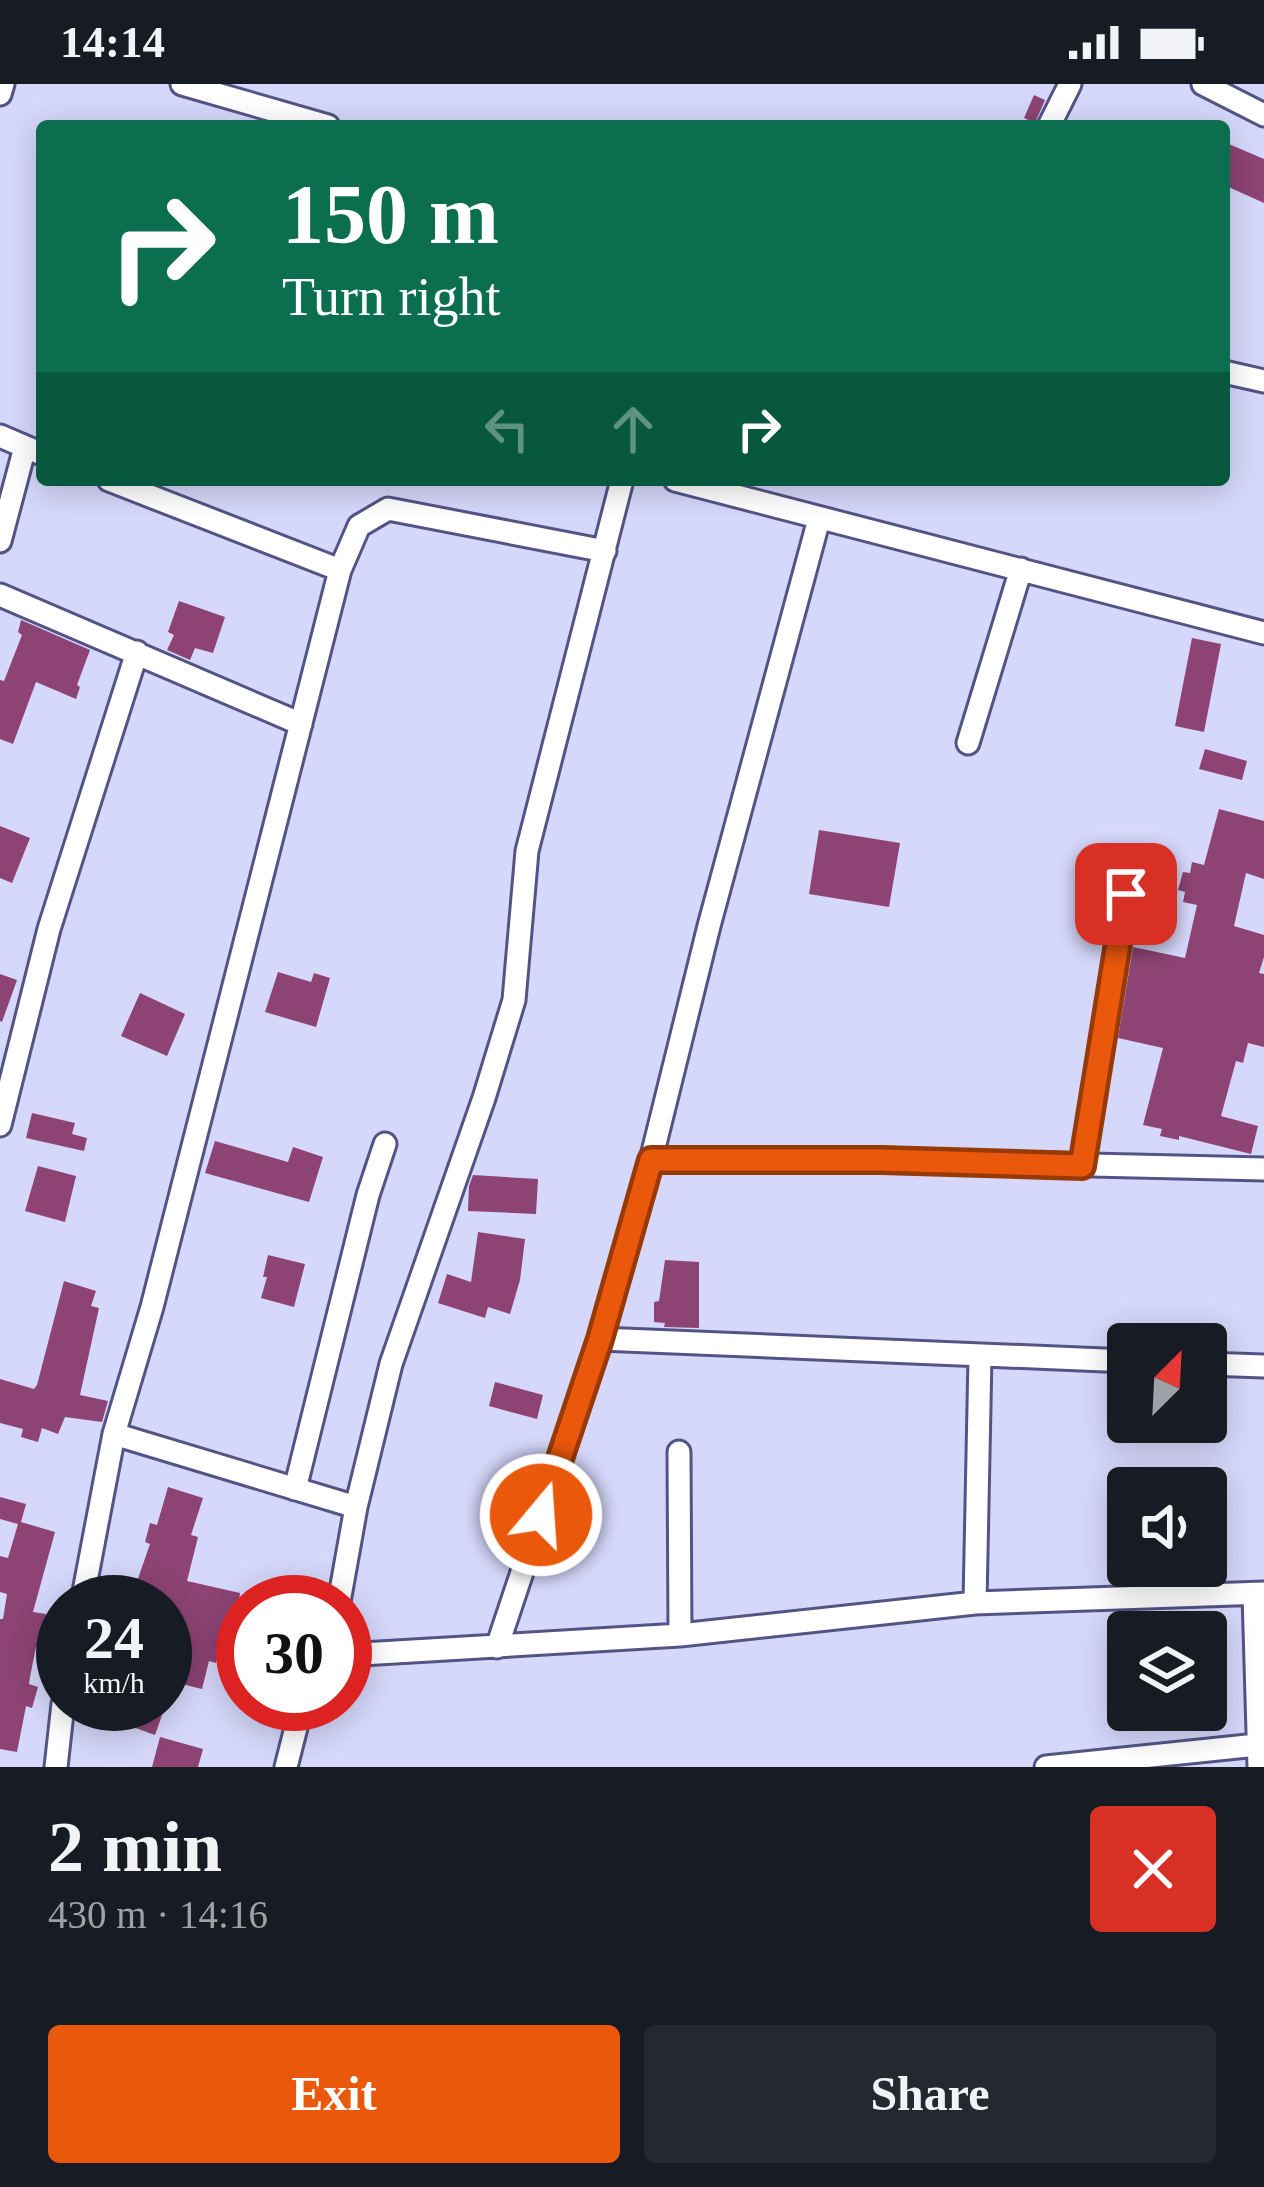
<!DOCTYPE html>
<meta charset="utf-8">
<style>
:root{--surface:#171b24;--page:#242831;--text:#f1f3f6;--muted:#9ea1a6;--accent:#ea580c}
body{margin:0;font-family:Georgia,serif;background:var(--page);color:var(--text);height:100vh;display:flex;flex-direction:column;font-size:45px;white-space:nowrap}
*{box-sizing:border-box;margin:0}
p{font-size:39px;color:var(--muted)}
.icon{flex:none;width:66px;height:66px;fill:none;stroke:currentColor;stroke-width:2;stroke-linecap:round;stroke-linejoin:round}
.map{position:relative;height:1683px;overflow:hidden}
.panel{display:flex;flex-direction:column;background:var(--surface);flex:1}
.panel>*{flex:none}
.top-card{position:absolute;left:36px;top:36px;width:1194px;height:366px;border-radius:12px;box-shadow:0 6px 30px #0003;background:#0b6e4f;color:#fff;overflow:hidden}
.needle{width:78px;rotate:24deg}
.fabs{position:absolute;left:1107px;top:1239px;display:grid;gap:24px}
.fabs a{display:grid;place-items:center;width:120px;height:120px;border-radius:12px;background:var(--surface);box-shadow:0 6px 30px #0003;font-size:60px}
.speed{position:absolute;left:36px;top:1491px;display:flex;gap:24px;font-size:60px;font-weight:700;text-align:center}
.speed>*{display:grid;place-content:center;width:156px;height:156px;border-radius:50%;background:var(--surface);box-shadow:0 6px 30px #0003;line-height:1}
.speed small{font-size:30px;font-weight:400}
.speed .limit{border:18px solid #d22;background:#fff;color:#111}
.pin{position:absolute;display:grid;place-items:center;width:102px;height:102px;color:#fff;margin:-51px;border-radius:24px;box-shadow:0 6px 18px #0006}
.me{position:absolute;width:132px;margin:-66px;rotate:18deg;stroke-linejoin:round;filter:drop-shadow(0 0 9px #0008)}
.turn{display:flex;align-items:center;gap:42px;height:252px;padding:0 48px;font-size:54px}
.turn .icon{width:156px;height:156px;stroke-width:2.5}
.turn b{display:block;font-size:84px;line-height:102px}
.lanes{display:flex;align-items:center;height:114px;padding:0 48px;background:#0003;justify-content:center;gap:60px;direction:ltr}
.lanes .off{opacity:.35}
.round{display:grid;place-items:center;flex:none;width:126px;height:126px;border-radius:12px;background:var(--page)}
.overview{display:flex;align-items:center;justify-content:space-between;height:204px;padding:0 48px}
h1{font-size:72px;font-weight:800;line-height:90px}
.primary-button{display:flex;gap:24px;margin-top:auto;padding:24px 48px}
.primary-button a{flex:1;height:138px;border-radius:12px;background:var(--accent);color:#fff;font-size:48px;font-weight:800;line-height:138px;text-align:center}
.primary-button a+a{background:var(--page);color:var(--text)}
.status{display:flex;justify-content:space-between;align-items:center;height:84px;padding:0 60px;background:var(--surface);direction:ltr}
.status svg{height:33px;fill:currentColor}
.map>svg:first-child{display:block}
.building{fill:#8d4474}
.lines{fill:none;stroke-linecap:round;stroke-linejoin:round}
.minor-casing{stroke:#535486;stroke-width:27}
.minor{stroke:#fff;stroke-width:21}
.route-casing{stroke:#983908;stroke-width:30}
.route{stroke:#ea580c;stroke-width:21}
</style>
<div class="status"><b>14:14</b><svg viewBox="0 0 49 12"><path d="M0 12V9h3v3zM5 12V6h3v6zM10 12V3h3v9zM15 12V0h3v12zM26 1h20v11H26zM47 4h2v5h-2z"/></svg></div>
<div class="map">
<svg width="1264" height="1683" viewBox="0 0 1264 1683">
<rect width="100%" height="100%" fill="#d6d8fb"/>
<path class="building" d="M1034,11L1045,16L1035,39L1024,34Z
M1224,58L1264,75V119L1224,101Z
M179,517L225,533L213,569L195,564L190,576L167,566L174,551L168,548Z
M21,536L90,566L77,601L80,603L76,615L36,598L13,660L0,655V596L4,597L22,551L18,548Z
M1192,554L1221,560L1204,648L1175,642Z
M1205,665L1247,677L1242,696L1199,685Z
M1219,725L1264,737V795L1246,789L1234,842L1264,851V873L1259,889L1264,890V963L1248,959L1243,979L1236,977L1221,1032L1258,1042L1251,1070L1179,1052V1056L1160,1052L1162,1045L1143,1041L1163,964L1118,954L1133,863L1185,874L1197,821L1183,818L1185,808L1178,806L1183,788L1190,789L1192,778L1204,781Z
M0,742L30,754L12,799L0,794Z
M819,746L900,759L889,823L809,810Z
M278,888L311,898L314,889L330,894L316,943L265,928Z
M0,890L17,896L2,938L0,937Z
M140,909L185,930L167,972L121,952Z
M32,1029L75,1039L72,1050L87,1054L84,1067L26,1054Z
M215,1057L288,1078L293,1063L323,1073L309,1118L205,1089Z
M38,1082L76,1092L65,1138L25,1127Z
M473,1091L538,1095L536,1130L468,1127L469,1102Z
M478,1148L525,1155L520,1196L510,1230L488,1223L485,1234L438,1219L447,1190L471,1198Z
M268,1171L305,1180L294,1223L261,1214L267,1193H263Z
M665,1176L699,1178V1244L664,1243L665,1239L654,1238V1218L659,1217Z
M64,1197L96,1207L91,1222L99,1224L80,1311L108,1317L102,1338L65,1333L58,1350L42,1344L38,1358L21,1353L23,1345L0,1339V1295L34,1305L37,1301Z
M495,1298L543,1311L537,1335L489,1322Z
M168,1403L203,1414L191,1451L198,1453L187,1497L240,1509L235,1542L225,1540L216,1579L209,1577L202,1605L182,1600L187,1575L165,1571V1518H133L131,1515L150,1460L145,1458L150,1439L157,1441Z
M0,1413L26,1420L21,1438L55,1448L33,1528L46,1530L40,1564L36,1563L30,1593L29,1600L38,1603L32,1624L26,1622L17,1668L0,1665V1535H3L7,1510L0,1508V1472L8,1474L18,1440L0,1435Z
M88,1620H166L155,1651L113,1636L114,1631Z
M160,1653L203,1665L198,1683H152Z"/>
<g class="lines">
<g class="minor-casing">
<path id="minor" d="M182,0L328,42
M1203,0L1264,31
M0,10L3,0
M1049,42L1070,0
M1224,288L1264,297
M0,352L42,370
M109,396L340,486
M675,396L1264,549
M0,457L25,363
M0,511L301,640
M968,659L1021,485
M0,1041L49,845L137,568
M651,1076H881L1264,1085
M1082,1082L1127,810
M600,1255L1128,1277
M1206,1280L1264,1282
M114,1350L356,1423
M679,1368L680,1551
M295,1405L368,1111L385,1060
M1254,1510L1259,1683
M82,1518L114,1350L152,1223L340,486L359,442L388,425L605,467
M339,1518L356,1423L391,1280L484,1014L514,916L527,767L622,396
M975,1519L980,1272
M497,1563L600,1255L651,1076L709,842L819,435
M345,1571L680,1551L975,1519L1264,1509
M56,1683L63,1620
M286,1683L302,1620
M1046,1683L1257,1661"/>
</g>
<use href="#minor" class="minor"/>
</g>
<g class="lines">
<g class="route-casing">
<path id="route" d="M541,1431L600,1255L651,1076H881L1082,1082L1126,810"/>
</g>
<use href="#route" class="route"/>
</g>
</svg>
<div class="fabs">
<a><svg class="needle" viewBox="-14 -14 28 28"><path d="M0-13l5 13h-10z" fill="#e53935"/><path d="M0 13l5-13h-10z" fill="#9ea1a6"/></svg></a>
<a><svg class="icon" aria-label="sound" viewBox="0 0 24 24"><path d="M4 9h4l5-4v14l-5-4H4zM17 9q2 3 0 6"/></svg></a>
<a><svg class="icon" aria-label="layers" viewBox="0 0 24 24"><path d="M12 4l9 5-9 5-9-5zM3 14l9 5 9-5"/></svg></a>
</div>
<div class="speed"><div>24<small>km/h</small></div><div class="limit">30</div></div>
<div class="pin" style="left:1126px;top:810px;background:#d93025"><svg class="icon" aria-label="arrive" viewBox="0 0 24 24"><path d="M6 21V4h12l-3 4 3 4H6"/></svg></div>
<svg class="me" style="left:541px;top:1431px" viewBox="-20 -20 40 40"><circle r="17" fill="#ea580c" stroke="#fff" stroke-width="3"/><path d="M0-11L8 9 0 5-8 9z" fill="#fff"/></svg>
<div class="top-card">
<div class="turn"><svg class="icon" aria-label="right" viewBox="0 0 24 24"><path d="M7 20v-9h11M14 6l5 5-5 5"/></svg><div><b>150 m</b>Turn right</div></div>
<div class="lanes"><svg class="icon off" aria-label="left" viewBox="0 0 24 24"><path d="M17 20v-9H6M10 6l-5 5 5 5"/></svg><svg class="icon off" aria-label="ahead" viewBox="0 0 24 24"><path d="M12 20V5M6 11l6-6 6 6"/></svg><svg class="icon" aria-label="right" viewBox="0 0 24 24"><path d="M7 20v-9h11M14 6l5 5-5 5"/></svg></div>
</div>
</div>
<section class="panel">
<div class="overview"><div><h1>2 min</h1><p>430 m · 14:16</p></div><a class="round" style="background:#d93025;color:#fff"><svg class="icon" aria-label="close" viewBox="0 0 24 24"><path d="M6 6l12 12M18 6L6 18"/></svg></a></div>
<div class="primary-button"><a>Exit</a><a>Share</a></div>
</section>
